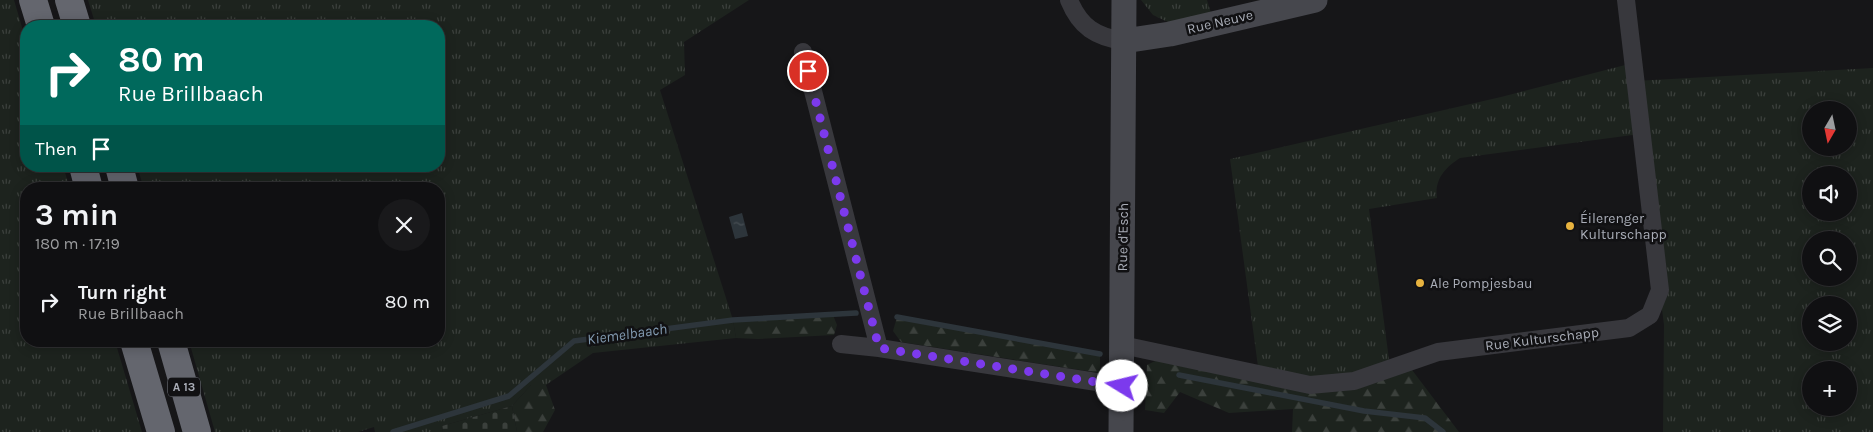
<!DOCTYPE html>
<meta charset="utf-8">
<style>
:root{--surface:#101012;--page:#19191b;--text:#f1f3f6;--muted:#9c9d9f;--line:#303032}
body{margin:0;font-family:Karla,sans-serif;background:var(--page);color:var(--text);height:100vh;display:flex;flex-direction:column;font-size:19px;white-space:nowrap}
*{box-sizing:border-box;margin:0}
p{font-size:16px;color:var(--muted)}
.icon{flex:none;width:28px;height:28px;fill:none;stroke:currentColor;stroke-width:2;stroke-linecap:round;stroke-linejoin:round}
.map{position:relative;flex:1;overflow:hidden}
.details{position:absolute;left:20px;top:182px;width:425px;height:165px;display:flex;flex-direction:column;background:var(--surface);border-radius:20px;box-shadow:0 2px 12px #0003,0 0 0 1px var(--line)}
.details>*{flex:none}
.banner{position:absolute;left:20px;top:20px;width:425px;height:152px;border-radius:20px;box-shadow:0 2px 12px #0003,0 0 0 1px var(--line);background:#00695c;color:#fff;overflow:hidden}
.needle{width:32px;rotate:189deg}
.fabs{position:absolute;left:1802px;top:101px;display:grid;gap:10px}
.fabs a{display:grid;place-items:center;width:55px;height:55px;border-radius:50%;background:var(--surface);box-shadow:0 2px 12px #0003,0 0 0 1px var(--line);font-size:25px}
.pin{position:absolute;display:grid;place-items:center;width:42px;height:42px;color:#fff;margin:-21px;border:2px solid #fff;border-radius:50%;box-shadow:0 1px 5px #0007}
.me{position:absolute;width:55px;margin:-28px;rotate:279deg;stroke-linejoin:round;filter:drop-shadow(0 0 4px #0008)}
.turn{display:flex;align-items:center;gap:18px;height:105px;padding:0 15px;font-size:22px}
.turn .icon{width:65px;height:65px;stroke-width:2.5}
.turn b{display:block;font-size:35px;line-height:42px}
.then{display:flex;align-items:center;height:48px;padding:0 15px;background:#0003;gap:10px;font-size:19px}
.round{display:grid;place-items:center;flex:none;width:52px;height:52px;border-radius:26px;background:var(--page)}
.summary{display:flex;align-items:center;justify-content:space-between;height:85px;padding:0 15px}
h1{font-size:30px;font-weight:700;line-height:38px}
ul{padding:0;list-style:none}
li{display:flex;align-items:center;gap:15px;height:70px;padding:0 15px}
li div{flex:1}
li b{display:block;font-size:19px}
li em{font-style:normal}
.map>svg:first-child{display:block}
.grass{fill:url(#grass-tufts);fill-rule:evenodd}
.forest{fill:url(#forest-firs)}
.cemetery{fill:url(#cemetery-stones)}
.water{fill:url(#water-ripples)}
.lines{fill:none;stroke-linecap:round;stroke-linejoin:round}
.stream{stroke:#2d353b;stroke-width:5.5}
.street{stroke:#38383d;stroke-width:18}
.secondary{stroke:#46474d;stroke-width:25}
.highway{stroke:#64666e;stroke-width:28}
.route{stroke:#7c3aed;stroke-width:9;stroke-dasharray:0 16.2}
.poi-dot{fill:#e8b33f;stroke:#111113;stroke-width:2}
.labels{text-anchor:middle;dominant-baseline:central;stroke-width:5;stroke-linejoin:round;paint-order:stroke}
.shield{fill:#111113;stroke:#7b7e86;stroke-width:1}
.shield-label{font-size:12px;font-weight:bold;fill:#a9adb7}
.street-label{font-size:14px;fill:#a9adb7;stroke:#111113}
.poi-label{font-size:14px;fill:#a9adb7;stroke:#111113;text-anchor:start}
.water-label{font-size:15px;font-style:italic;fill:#829ab0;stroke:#111113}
</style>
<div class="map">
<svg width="1873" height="432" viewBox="0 0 1873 432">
<defs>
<pattern id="grass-tufts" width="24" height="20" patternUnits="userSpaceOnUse" patternTransform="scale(1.25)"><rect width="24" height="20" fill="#1d231e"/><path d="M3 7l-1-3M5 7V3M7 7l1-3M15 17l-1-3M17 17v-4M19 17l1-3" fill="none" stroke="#3b403c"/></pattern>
<pattern id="forest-firs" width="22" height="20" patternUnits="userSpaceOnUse" patternTransform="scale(1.25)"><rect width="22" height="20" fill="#1d231e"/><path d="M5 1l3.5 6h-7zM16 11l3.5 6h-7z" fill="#3b403c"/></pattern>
<pattern id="cemetery-stones" width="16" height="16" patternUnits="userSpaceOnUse" patternTransform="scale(1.25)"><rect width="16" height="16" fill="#1d231e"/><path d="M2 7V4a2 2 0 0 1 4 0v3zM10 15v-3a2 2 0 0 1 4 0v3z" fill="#3b403c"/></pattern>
<pattern id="water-ripples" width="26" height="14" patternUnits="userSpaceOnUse" patternTransform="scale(1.25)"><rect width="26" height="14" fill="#2d353b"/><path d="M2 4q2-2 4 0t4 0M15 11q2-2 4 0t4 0" fill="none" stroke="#495055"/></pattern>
</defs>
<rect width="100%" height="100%" fill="#161618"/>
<path class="grass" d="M0,0H14L26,41V166H63L70,189H26V341H115L142,432H0Z
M88,0H749L684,42L685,75L660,90L733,320L736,338L593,353L546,385H531L512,406L442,426L443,432H375L374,427L358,432H215L189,341H439V189H144L137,166H439V26H96Z
M1141,0H1207L1211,13L1172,24L1153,15Z
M1633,63L1635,81L1873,68V432H1663L1664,325L1640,134L1460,158C1446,167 1434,179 1437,198L1369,209L1390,367L1354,381L1259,374L1230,159L1501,97ZM1811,110H1849V148H1811ZM1811,175H1849V212H1811ZM1811,240H1849V278H1811ZM1811,305H1849V342H1811ZM1811,370H1849V408H1811Z"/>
<path class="forest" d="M833,315L837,325L834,335L758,339L736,338L733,320Z
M897,317L1100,354V373L901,342L893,331Z
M1167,355L1310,385L1406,362L1459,432H1292L1293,409L1229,413L1180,392L1164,413L1145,410L1147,365Z
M531,385H546L555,410L543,432H517L512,406Z"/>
<path class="cemetery" d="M512,406L517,432H443L442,426Z"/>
<path class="water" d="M742,213L748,236L735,239L729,217Z"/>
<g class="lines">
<path class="stream" d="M897,317L1100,354
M1179,375L1364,411L1425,418L1443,432
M393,432L509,396L574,341L733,320L856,313"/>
<path class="street" d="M1069,0C1080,27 1096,37 1124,41
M803,52L879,348L1122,386
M841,344L879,348
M1122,345L1310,385L1354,381L1438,352L1629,328L1650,315L1660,290L1626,0"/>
<path class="secondary" d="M1124,41L1170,34L1315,0
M1121,432L1124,0"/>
<path class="highway" d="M33,0L41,26
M69,0L77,26
M83,166L89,189
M119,166L125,189
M134,341L161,432
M171,341L197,432"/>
</g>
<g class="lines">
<path class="route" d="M808,71L879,348L1122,386"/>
</g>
<g class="poi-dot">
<circle cx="1570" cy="226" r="5"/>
<circle cx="1420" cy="283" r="5"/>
</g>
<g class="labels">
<rect class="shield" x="168" y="377.5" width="32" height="19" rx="4"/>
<g class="shield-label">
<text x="184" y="387">A 13</text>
</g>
<g class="street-label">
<text transform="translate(1220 22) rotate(-13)">Rue Neuve</text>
<text transform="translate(1123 237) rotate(-89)">Rue d'Esch</text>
<text transform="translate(1542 339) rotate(-7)">Rue Kulturschapp</text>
</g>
<g class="poi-label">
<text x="1580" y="218">Éilerenger<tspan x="1580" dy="16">Kulturschapp</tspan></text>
<text x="1430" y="283">Ale Pompjesbau</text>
</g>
<g class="water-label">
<text transform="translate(627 334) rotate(-8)">Kiemelbaach</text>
</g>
</g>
</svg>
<div class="fabs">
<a><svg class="needle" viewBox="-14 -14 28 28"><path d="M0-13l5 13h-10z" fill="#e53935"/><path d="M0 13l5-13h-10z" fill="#9c9d9f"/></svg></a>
<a><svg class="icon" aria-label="sound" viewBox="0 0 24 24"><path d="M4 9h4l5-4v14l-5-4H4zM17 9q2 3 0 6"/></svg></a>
<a><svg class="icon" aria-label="search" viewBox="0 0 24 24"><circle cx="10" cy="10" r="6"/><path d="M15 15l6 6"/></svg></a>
<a><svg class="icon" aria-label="layers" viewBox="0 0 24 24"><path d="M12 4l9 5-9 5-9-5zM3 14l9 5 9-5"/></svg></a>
<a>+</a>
</div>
<div class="pin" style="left:808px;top:71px;background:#d93025"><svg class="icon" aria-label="arrive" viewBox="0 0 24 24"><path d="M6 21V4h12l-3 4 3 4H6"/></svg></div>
<svg class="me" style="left:1122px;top:386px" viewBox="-20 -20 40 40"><circle r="19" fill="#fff"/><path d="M0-13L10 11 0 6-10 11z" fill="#7c3aed"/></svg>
<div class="banner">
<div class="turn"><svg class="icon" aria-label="right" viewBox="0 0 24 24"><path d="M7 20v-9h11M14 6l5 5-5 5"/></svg><div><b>80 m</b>Rue Brillbaach</div></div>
<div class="then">Then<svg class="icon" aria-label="arrive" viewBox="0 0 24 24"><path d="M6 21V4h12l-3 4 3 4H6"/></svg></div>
</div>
<section class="details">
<div class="summary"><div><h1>3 min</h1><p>180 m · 17:19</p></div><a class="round"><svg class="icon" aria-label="close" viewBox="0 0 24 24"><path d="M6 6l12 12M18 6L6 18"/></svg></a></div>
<ul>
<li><svg class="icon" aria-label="right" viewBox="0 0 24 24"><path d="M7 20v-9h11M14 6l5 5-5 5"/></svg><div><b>Turn right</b><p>Rue Brillbaach</p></div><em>80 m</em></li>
</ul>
</section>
</div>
